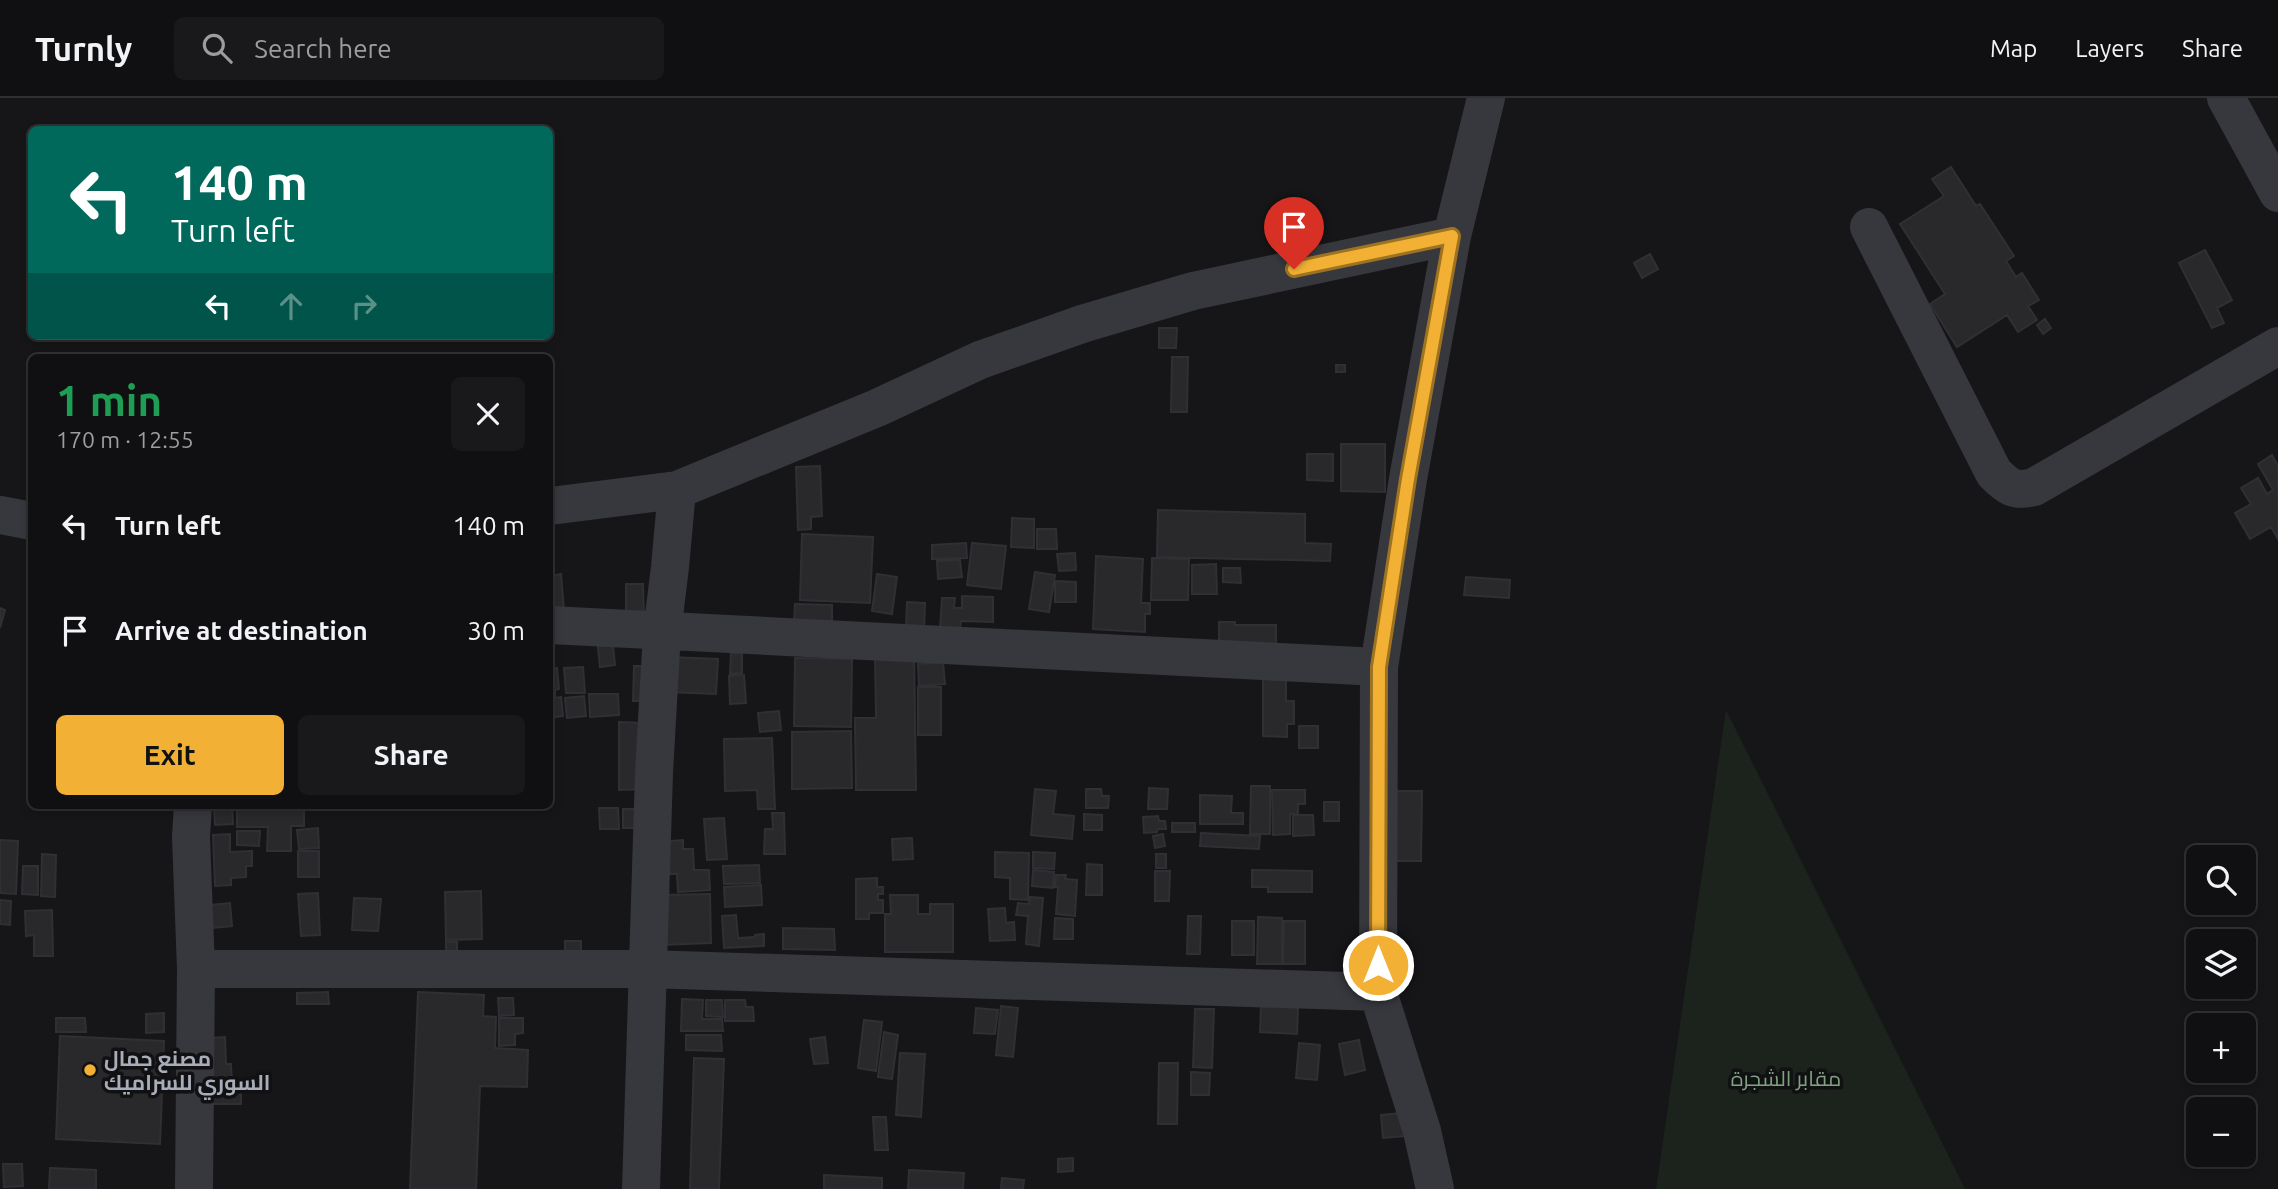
<!DOCTYPE html>
<meta charset="utf-8">
<style>
:root{--surface:#101012;--page:#19191b;--text:#f1f3f6;--muted:#9c9d9f;--line:#303032;--accent:#f2b134}
body{margin:0;font-family:Ubuntu,Cairo,sans-serif;background:var(--page);color:var(--text);height:100vh;display:flex;flex-direction:column;font-size:26px;white-space:nowrap}
*{box-sizing:border-box;margin:0}
p{font-size:23px;color:var(--muted)}
.icon{flex:none;width:38px;height:38px;fill:none;stroke:currentColor;stroke-width:2;stroke-linecap:round;stroke-linejoin:round}
.map{position:relative;flex:1;overflow:hidden}
.panel{position:absolute;left:28px;top:256px;width:525px;height:455px;display:flex;flex-direction:column;background:var(--surface);border-radius:10px;box-shadow:0 4px 10px #0003,0 0 0 2px var(--line)}
.panel>*{flex:none}
.guide{position:absolute;left:28px;top:28px;width:525px;height:214px;border-radius:10px;box-shadow:0 4px 10px #0003,0 0 0 2px var(--line);background:#00695c;color:#fff;overflow:hidden}
.controls{position:absolute;left:2186px;top:747px;display:grid;gap:14px}
.controls a{display:grid;place-items:center;width:70px;height:70px;border-radius:10px;background:var(--surface);box-shadow:0 4px 10px #0003,0 0 0 2px var(--line);font-size:35px}
.pin{position:absolute;display:grid;place-items:center;width:60px;height:60px;color:#fff;margin:-72px -30px;border-radius:50% 50% 50% 0;rotate:-45deg;box-shadow:0 0 7px #0007}
.pin .icon{rotate:45deg}
.me{position:absolute;width:77px;margin:-38px;rotate:0deg;stroke-linejoin:round;filter:drop-shadow(0 0 5px #0008)}
.turn{display:flex;align-items:center;gap:24px;height:147px;padding:0 28px;font-size:32px}
.turn .icon{width:91px;height:91px;stroke-width:2.5}
.turn b{display:block;font-size:49px;line-height:60px}
.lanes{display:flex;align-items:center;height:66px;padding:0 28px;background:#0003;justify-content:center;gap:35px;direction:ltr}
.lanes .off{opacity:.35}
.round{display:grid;place-items:center;flex:none;width:74px;height:74px;border-radius:10px;background:var(--page)}
.summary{display:flex;align-items:center;justify-content:space-between;height:119px;padding:0 28px}
h1{font-size:42px;font-weight:700;line-height:52px;color:#1e9e55}
.primary-button{display:flex;gap:14px;margin-top:auto;padding:14px 28px}
.primary-button a{flex:1;height:80px;border-radius:10px;background:var(--accent);color:#111;font-size:28px;font-weight:700;line-height:80px;text-align:center}
.primary-button a+a{background:var(--page);color:var(--text)}
ul{padding:0;list-style:none}
li{display:flex;align-items:center;gap:21px;height:105px;padding:0 28px}
li div{flex:1}
li b{display:block;font-size:26px}
li em{font-style:normal}
header{display:flex;align-items:center;gap:42px;box-sizing:border-box;height:98px;padding:0 35px;background:var(--surface);border-bottom:2px solid var(--line)}
header strong{font-size:33px}
nav{display:flex;gap:38px;margin-inline-start:auto;font-size:24px}
.search{width:490px;height:63px;background:var(--page);display:flex;align-items:center;gap:18px;box-sizing:border-box;padding:0 24px;border-radius:10px;color:var(--muted);font-size:26px}
.map>svg:first-child{display:block}
.green{fill:#1c231d}
.building{fill:#29292c;stroke:#303034;stroke-width:2}
.lines{fill:none;stroke-linecap:round;stroke-linejoin:round}
.minor{stroke:#37383d;stroke-width:38}
.route-casing{stroke:#9d7322;stroke-width:18}
.route{stroke:#f2b134;stroke-width:12}
.poi-dot{fill:#f2b134;stroke:#111113;stroke-width:2.5}
.labels{text-anchor:middle;dominant-baseline:central;stroke-width:7;stroke-linejoin:round;paint-order:stroke}
.poi-label{font-size:21px;font-weight:bold;fill:#a8adb8;stroke:#111113;text-anchor:start}
.park-label{font-size:21px;fill:#7fa381;stroke:#111113}
</style>
<header>
<strong>Turnly</strong>
<div class="search"><svg class="icon" aria-label="search" viewBox="0 0 24 24"><circle cx="10" cy="10" r="6"/><path d="M15 15l6 6"/></svg>Search here</div>
<nav><a>Map</a><a>Layers</a><a>Share</a></nav>
</header>
<div class="map">
<svg width="2278" height="1091" viewBox="0 0 2278 1091">
<rect width="100%" height="100%" fill="#161618"/>
<path class="green" d="M1726,612L1965,1091H1656Z"/>
<path class="building" d="M1951,69L1976,108L1980,106L2014,158L2006,163L2016,179L2022,175L2039,202L2028,208L2037,222L2018,234L2007,217L1957,249L1930,206L1945,196L1900,126L1944,98L1932,81Z
M2205,152L2232,202L2217,210L2224,225L2212,230L2179,165Z
M1650,156L1658,171L1642,180L1634,165Z
M2045,221L2051,230L2043,236L2037,227Z
M1159,230H1177L1176,250H1159Z
M1172,259H1188L1187,314H1171Z
M1336,267H1345V274H1336Z
M1341,346H1385V394L1341,393Z
M1307,356H1333V383L1307,382Z
M2272,357L2278,368V441L2271,429L2250,441L2235,415L2251,406L2241,390L2258,380L2267,396L2273,392L2258,366Z
M820,368L822,418L811,419V431L798,432L796,369Z
M1158,412L1305,416V445L1331,446L1330,463L1157,459Z
M1012,420L1034,421V450L1011,449Z
M1037,431H1056L1057,451H1037Z
M802,436L873,439L870,505L800,502Z
M966,445L967,460L932,461V447Z
M972,445L1006,448L1001,491L967,487Z
M1075,455L1076,472L1059,473L1057,456Z
M1096,458L1143,461L1141,505H1150V516H1145V534L1093,531Z
M1152,460L1189,461L1188,502H1151Z
M960,462L962,479L938,481L937,463Z
M1216,466L1217,496H1192V467Z
M1223,470H1240L1241,485L1223,484Z
M1035,474L1055,477L1049,514L1029,511Z
M561,476L564,513L550,512V478Z
M877,476L897,479L892,516L872,513Z
M1466,479L1510,482L1509,500L1464,497Z
M1055,483L1076,484V504H1055Z
M626,486H643L644,519H626Z
M962,498L993,499V524L961,523L960,532L940,531L942,500H955L954,510H962Z
M907,504L925,505L924,530L906,529Z
M795,506L832,507V526L794,525Z
M0,510L5,512L0,530Z
M1219,524H1235V527H1276V547L1219,546Z
M612,538L615,567L600,569L597,540Z
M731,555H742V575L730,576Z
M914,556L916,692H856L855,620H876L875,557Z
M669,559L718,561L716,596L667,594Z
M795,560L852,561L851,629L794,628Z
M943,564L945,586L919,588L918,566Z
M634,568H648V603H633Z
M583,569L585,595H566L564,570Z
M557,570L559,591L555,592V600L561,599L563,618L550,620V571Z
M744,577L746,605L730,606L729,578Z
M1263,577H1286V603H1294V626H1287V639L1263,638Z
M918,589H941V637H918Z
M589,596H618L619,617L590,619Z
M584,598L586,618L567,620L565,600Z
M779,613L781,632L760,634L758,615Z
M619,624L645,625V691L619,692Z
M1299,628H1318V650H1299Z
M851,633L852,690L792,691V634Z
M772,640L775,711H758L757,692L725,693L724,641Z
M1251,688H1270V736H1250Z
M1149,690L1168,691L1167,711H1148Z
M1035,691L1056,693L1053,716L1074,718L1072,741L1031,737Z
M1086,691H1101L1102,698H1109L1108,710H1086Z
M1272,692H1305V706H1298V716H1290V736L1273,737Z
M1391,693H1422L1421,763H1391Z
M1200,697L1232,698L1231,715H1243V726H1200Z
M1324,704H1339V723H1324Z
M237,707H304V728H291V753H267L268,729H237Z
M232,710L233,726L215,727L214,711Z
M599,710H618L619,731H600Z
M623,711H640V730H623Z
M772,715H784L785,756H764L765,731H773Z
M1084,716L1102,717V732H1084Z
M1293,717H1313L1314,737L1293,738Z
M1158,718L1159,723H1165L1166,731H1158L1157,734L1144,735L1143,719Z
M724,720L727,761L707,762L704,721Z
M1172,725H1195V734H1172Z
M318,730L319,750L299,751L297,732Z
M237,733H260L259,748L237,747Z
M1201,735L1260,738L1259,751L1200,748Z
M230,736V754L252,753V768H246V779L231,780V787L215,788L213,737Z
M1163,736L1165,748L1155,750L1153,738Z
M912,740L913,761L893,762L892,741Z
M0,742L18,743L16,796L0,795Z
M683,742V751H693L694,772H709L710,792L678,794L677,776H670V773L661,774L659,744Z
M298,753H319V779H298Z
M995,754L1029,755L1028,802L1010,801V780L995,779Z
M1033,754L1055,755L1054,771L1033,770Z
M42,756L56,757L55,799L41,798Z
M1156,756H1166V770H1156Z
M1087,766L1102,767V797H1086Z
M759,767L760,785L724,786L723,768Z
M23,768H38V797L22,796Z
M1033,772L1054,774L1053,790L1032,788Z
M1252,772L1312,773V794H1268V789H1252Z
M1155,773H1170L1169,803H1155Z
M1056,777H1066L1065,781L1077,782L1075,818L1056,816L1058,789H1055Z
M877,780V789H883V796H878V802H883V815H869V821H856V781Z
M761,787L762,807L725,809L724,789Z
M481,793L482,841L446,842L445,794Z
M318,795L320,837L301,838L298,796Z
M710,796L711,845L661,847L659,797Z
M890,797H918V816H930V806H953V854H885V816H891Z
M1030,799L1043,800L1039,848L1026,846L1028,818L1016,817L1018,805L1029,806Z
M354,800L381,801L378,833L352,832Z
M0,802L11,803L10,827L0,826Z
M230,805L232,828L213,830L211,807Z
M1005,810L1006,825L1014,824L1015,842L990,843L988,811Z
M52,812L53,858H34V837L26,838L25,813Z
M736,817L738,840L755,839V837L764,836V848L724,850L722,818Z
M1188,818H1201L1200,856H1187Z
M1258,819L1282,820V866H1257Z
M1055,820L1073,821V841H1054Z
M1232,823H1254V857H1232Z
M1284,823H1305V866H1283Z
M783,830L834,831L835,852L783,851Z
M565,843H581V854H565Z
M446,844H457V853H446Z
M328,894L329,906H297V895Z
M418,894L484,897L483,918L496,919L495,950L528,952L527,989L480,988L476,1091H410Z
M498,900H513L514,917L499,918Z
M682,901L703,902L702,921H722L723,933H681Z
M706,902H722L723,919L706,918Z
M725,902H745L746,909H753L754,923H725Z
M1001,908L1018,910L1013,959L996,957Z
M1261,908L1298,910L1297,936L1260,934Z
M976,910L998,912L995,936L974,935Z
M1195,911H1214L1212,970L1193,969Z
M164,915V934L146,935V916Z
M56,920H85L86,934H56Z
M499,920H523V935L515,936V947L499,948Z
M864,922L882,924L876,973L858,970Z
M884,934L898,937L892,981L878,979Z
M686,937H721L722,953L686,952Z
M60,938L164,943L160,1046L56,1041Z
M225,939L226,966H231L232,987L212,988L210,940Z
M825,939L828,965L814,966L810,941Z
M1359,942L1365,972L1345,977L1339,946Z
M1299,945L1320,947L1317,982L1296,980Z
M900,955L925,956L921,1019L896,1017Z
M694,960L724,961L719,1091H690Z
M1159,965H1178L1177,1026H1158Z
M1191,974L1210,975L1209,997H1191Z
M241,990V1006H209V991Z
M1402,1015L1404,1038L1383,1040L1381,1017Z
M873,1019H886L888,1052H875Z
M1073,1060V1073L1058,1074V1061Z
M3,1066H22L23,1088L4,1089Z
M50,1070L96,1072V1091H49Z
M909,1072L964,1075L963,1091H908Z
M824,1077L882,1080V1091H824Z
M1002,1080L1024,1082L1023,1091H1001Z"/>
<g class="lines">
<path class="minor" d="M2226,0L2278,95
M1869,129L1994,375C2008,389 2014,394 2034,389L2278,248
M550,408L677,392L877,310L980,262L1082,226L1193,193L1452,138
M0,417L32,423
M550,527L1379,569
M193,707L191,739L196,871L194,1091
M196,871H647L1378,894
M641,1091L654,675L662,534L670,469L677,392
M1435,1091L1422,1033L1378,894L1379,569L1408,381L1452,138L1486,0"/>
</g>
<g class="lines">
<g class="route-casing">
<path id="route" d="M1294,171L1452,138L1408,381L1379,569L1378,867"/>
</g>
<use href="#route" class="route"/>
</g>
<circle class="poi-dot" cx="90" cy="972" r="7"/>
<g class="labels">
<g class="poi-label">
<text x="104" y="960">مصنع جمال<tspan x="104" dy="24">السوري للسراميك</tspan></text>
</g>
<g class="park-label">
<text x="1786" y="980">مقابر الشجرة</text>
</g>
</g>
</svg>
<div class="controls">
<a><svg class="icon" aria-label="search" viewBox="0 0 24 24"><circle cx="10" cy="10" r="6"/><path d="M15 15l6 6"/></svg></a>
<a><svg class="icon" aria-label="layers" viewBox="0 0 24 24"><path d="M12 4l9 5-9 5-9-5zM3 14l9 5 9-5"/></svg></a>
<a>+</a>
<a>−</a>
</div>
<div class="pin" style="left:1294px;top:171px;background:#d93025"><svg class="icon" aria-label="arrive" viewBox="0 0 24 24"><path d="M6 21V4h12l-3 4 3 4H6"/></svg></div>
<svg class="me" style="left:1378px;top:867px" viewBox="-20 -20 40 40"><circle r="17" fill="#f2b134" stroke="#fff" stroke-width="3"/><path d="M0-11L8 9 0 5-8 9z" fill="#fff"/></svg>
<div class="guide">
<div class="turn"><svg class="icon" aria-label="left" viewBox="0 0 24 24"><path d="M17 20v-9H6M10 6l-5 5 5 5"/></svg><div><b>140 m</b>Turn left</div></div>
<div class="lanes"><svg class="icon" aria-label="left" viewBox="0 0 24 24"><path d="M17 20v-9H6M10 6l-5 5 5 5"/></svg><svg class="icon off" aria-label="ahead" viewBox="0 0 24 24"><path d="M12 20V5M6 11l6-6 6 6"/></svg><svg class="icon off" aria-label="right" viewBox="0 0 24 24"><path d="M7 20v-9h11M14 6l5 5-5 5"/></svg></div>
</div>
<section class="panel">
<div class="summary"><div><h1>1 min</h1><p>170 m · 12:55</p></div><a class="round"><svg class="icon" aria-label="close" viewBox="0 0 24 24"><path d="M6 6l12 12M18 6L6 18"/></svg></a></div>
<ul>
<li><svg class="icon" aria-label="left" viewBox="0 0 24 24"><path d="M17 20v-9H6M10 6l-5 5 5 5"/></svg><div><b>Turn left</b></div><em>140 m</em></li>
<li><svg class="icon" aria-label="arrive" viewBox="0 0 24 24"><path d="M6 21V4h12l-3 4 3 4H6"/></svg><div><b>Arrive at destination</b></div><em>30 m</em></li>
</ul>
<div class="primary-button"><a>Exit</a><a>Share</a></div>
</section>
</div>
